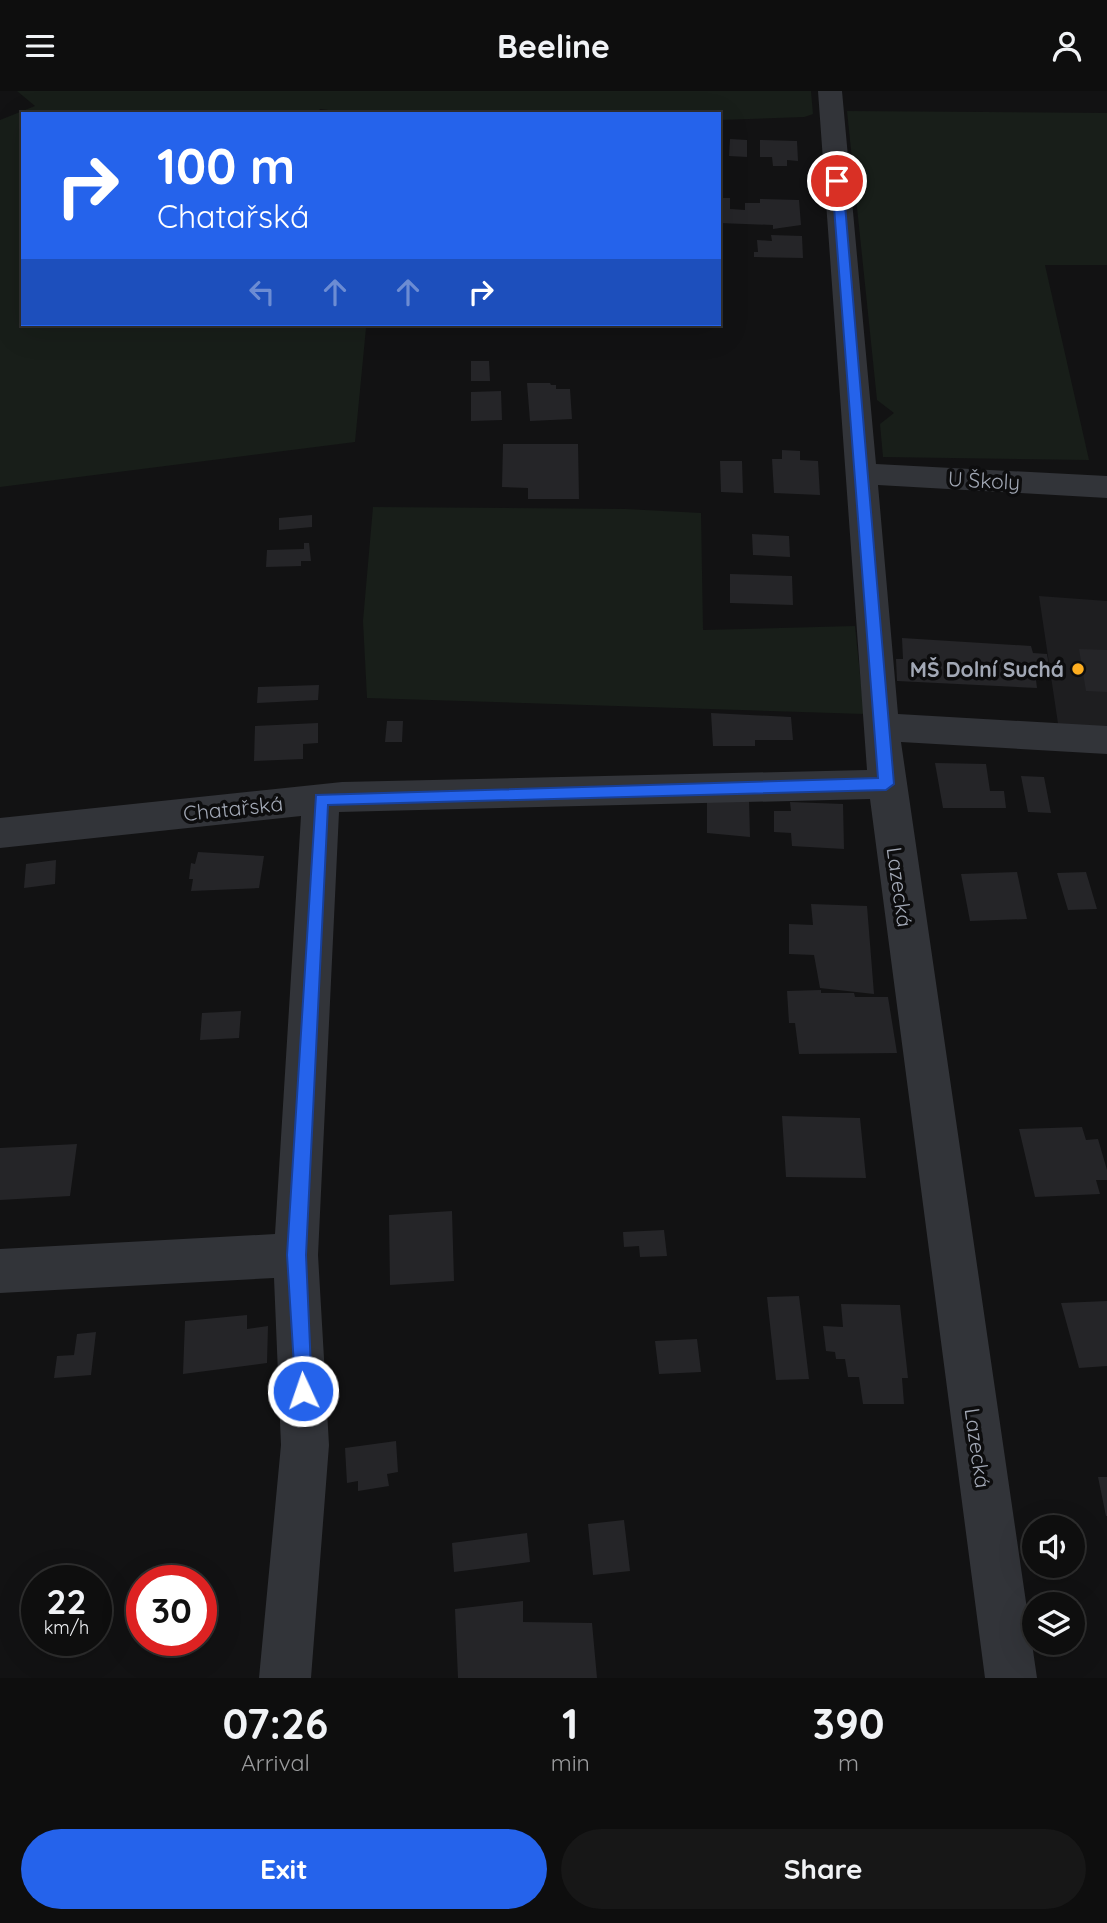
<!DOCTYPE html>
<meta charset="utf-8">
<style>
:root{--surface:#0e0e0e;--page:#171717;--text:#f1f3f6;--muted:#9b9c9e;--line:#2e2e2e;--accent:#2563eb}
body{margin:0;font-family:Quicksand,sans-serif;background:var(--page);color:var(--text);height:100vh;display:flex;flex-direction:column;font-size:26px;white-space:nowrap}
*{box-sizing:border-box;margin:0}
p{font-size:23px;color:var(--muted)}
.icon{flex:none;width:38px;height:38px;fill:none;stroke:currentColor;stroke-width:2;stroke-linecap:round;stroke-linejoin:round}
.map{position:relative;height:1587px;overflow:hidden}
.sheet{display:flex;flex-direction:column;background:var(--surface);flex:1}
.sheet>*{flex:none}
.guide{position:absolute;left:21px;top:21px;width:700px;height:214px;border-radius:0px;box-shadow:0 7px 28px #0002,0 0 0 2px var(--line);background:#2563eb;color:#fff;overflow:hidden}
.controls{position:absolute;left:1022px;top:1424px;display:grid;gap:14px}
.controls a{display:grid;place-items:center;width:63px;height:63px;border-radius:50%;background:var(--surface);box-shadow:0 7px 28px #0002,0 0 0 2px var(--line);font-size:35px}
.speed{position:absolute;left:21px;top:1474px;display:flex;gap:14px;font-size:35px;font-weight:700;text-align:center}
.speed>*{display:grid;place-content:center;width:91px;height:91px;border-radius:50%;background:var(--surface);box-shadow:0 7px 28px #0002,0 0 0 2px var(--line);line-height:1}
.speed small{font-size:18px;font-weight:400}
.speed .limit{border:10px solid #d22;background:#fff;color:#111}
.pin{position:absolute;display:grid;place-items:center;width:60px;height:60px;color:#fff;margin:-30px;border:4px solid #fff;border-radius:50%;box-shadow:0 2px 7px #0007}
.me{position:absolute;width:77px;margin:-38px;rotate:357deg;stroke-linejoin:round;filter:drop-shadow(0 0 5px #0008)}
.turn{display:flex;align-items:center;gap:24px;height:147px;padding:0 21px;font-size:32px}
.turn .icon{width:91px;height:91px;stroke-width:2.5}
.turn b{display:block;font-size:49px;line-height:60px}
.lanes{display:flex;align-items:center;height:66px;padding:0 21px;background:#0003;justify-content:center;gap:35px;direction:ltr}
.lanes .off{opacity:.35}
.eta{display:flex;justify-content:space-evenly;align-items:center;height:119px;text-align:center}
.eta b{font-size:42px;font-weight:700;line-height:49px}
.cta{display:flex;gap:14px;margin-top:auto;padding:14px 21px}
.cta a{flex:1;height:80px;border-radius:42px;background:var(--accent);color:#fff;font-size:28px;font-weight:700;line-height:80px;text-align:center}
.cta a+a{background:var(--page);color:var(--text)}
header{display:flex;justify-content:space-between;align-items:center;height:91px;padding:0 21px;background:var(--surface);font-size:32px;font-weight:700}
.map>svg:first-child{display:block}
.built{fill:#1e1e20}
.green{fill:#181e19}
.building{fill:#252528}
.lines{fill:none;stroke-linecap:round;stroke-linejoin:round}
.minor{fill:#323439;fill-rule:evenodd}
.route{fill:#2563eb;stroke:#184099;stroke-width:2}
.poi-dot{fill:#feae20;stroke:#0d0d0e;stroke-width:2.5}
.labels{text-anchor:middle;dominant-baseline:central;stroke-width:7;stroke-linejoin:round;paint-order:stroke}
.street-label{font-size:21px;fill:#a2a8b5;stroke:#0d0d0e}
.poi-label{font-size:21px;font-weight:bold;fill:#a2a8b5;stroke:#0d0d0e;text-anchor:end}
</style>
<header><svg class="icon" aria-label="menu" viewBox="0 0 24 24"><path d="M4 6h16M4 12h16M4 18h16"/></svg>Beeline<svg class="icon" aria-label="person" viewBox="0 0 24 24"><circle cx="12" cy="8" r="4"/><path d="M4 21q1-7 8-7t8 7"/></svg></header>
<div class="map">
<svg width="1107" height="1587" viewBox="0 0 1107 1587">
<rect width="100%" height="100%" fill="#121213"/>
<path class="built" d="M1039,505L1107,510V649L1060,646Z"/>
<path class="green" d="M17,0H811L813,23L804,26L719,29V23H363L320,18L317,23H23V233H310L366,237L355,351L0,396V29L35,15Z
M847,20L1107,22V174H1045L1089,369L883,366L880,333L894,322L877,309Z
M373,416L626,418L701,422L703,539L855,535L864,623L367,607L363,530Z"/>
<path class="building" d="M730,48L747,49V66L729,65Z
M760,49L797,50L798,70L787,69V75H773L772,66H760Z
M719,107H730V118L745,119V112H760V108L799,109L801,134L773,138V134L719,132Z
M771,144L802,145L803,167L754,166V161H758L757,149L772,150Z
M471,270H489L490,290H471Z
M527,292H550L551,294H556V298H570L572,328L530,330Z
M501,300L502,329L471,330V301Z
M503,353H578L579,408H528V397L502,396Z
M782,359L800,360V369L818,370L820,404L774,402L772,368H782Z
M720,370H742L743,402L721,401Z
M312,424V436L279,439V427Z
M752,443L789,445L790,466L753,464Z
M304,452H309L311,470H301V475L266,476L267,459L304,458Z
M730,483L792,485L793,514L730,512Z
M902,547L1031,555L1033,562L1047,563L1050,582L1035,581L1037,597L897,590L896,568H903Z
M1079,558L1107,559V601L1086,600Z
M319,594L318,609L257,612L258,596Z
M711,622L791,626L793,649H755V655H713Z
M387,630H403L402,651H385Z
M318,632V652L303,653V668L254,670L255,635Z
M935,672L986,673L990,700H1004L1006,717H943Z
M1021,685L1044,686L1051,722L1028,721Z
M707,708L749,709L750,746L707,742Z
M790,711L843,713L844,758L792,755L791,742L774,741V720H791Z
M198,761L264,765L259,797L191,800L193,788H189L191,772L195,773Z
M56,769L55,793L24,797L26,773Z
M1017,781L1027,828L970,830L961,783Z
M1086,781L1097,818L1068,819L1057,782Z
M811,813L867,815L874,903L820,897L814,864L789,863V833L813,834Z
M821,899V902H854L855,906H888L897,962L799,963L795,932H789L787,900Z
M241,920L239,947L200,949L202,922Z
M782,1025L860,1027L866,1087L786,1086Z
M1082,1036L1086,1049L1098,1048L1107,1079V1089H1096L1100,1103L1035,1106L1019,1038Z
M77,1053L70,1105L0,1109V1057Z
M452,1120L454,1190L390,1194L389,1124Z
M664,1139L667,1165L640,1166L639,1155L624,1156L623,1141Z
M799,1205L809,1288L776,1289L767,1206Z
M1107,1210V1275L1079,1277L1061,1212Z
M841,1213L900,1214L908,1287H902L904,1313H863L859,1286H848L845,1268H836L835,1261L826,1260L823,1235L843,1236Z
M247,1224V1238L268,1235L267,1272L183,1283L185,1230Z
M96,1241L91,1284L54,1287L57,1265L74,1264L77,1243Z
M697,1248L701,1281L659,1283L655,1250Z
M396,1350L398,1381L387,1383L389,1395L358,1400V1390L347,1392L345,1357Z
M1098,1386H1107V1425H1106Z
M624,1429L630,1480L593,1484L588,1433Z
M527,1442L530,1471L454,1481L452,1452Z
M523,1510V1531L592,1532L597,1587H458L455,1518Z"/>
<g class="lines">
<path class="minor" d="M818,0H842L876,373L1107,385V407L878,394L898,623L1107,635V663L901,651L1037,1587H985L870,708L339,721L318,1164L329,1354L311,1587H259L281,1354L274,1187L0,1202V1158L275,1143L301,725L0,757V727L342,691L867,679Z"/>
</g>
<path class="route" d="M837,87L843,90L894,693L886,699L328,714L306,1164L312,1300L309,1306L303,1309L296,1306L287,1164L316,704L878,687L832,90Z"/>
<circle class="poi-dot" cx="1078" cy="578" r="7"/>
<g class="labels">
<g class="street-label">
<text transform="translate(984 389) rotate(3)">U Školy</text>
<text transform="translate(233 717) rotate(-6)">Chatařská</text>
<text transform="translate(900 796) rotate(82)">Lazecká</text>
<text transform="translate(978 1357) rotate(82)">Lazecká</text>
</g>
<g class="poi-label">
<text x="1064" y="578">MŠ Dolní Suchá</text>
</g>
</g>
</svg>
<div class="controls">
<a><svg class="icon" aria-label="sound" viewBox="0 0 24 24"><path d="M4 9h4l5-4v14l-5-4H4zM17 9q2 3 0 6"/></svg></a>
<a><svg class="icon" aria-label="layers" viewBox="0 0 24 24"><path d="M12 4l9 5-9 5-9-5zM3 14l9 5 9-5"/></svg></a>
</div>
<div class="speed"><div>22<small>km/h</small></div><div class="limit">30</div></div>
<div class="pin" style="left:837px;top:90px;background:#d93025"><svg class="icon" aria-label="arrive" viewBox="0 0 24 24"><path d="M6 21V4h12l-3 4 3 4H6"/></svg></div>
<svg class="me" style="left:303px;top:1300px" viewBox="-20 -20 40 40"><circle r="17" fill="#2563eb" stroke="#fff" stroke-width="3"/><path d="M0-11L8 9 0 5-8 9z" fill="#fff"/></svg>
<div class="guide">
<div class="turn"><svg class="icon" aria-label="right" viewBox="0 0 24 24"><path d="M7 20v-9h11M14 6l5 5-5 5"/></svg><div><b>100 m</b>Chatařská</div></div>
<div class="lanes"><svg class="icon off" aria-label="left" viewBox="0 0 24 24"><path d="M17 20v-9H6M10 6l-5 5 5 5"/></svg><svg class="icon off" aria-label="ahead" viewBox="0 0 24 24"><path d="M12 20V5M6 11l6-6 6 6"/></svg><svg class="icon off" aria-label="ahead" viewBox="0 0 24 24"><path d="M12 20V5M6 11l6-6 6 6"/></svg><svg class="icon" aria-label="right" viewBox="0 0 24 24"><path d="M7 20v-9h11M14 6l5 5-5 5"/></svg></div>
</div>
</div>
<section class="sheet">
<div class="eta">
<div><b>07:26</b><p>Arrival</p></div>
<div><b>1</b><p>min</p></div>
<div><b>390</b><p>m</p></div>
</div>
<div class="cta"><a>Exit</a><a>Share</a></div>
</section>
